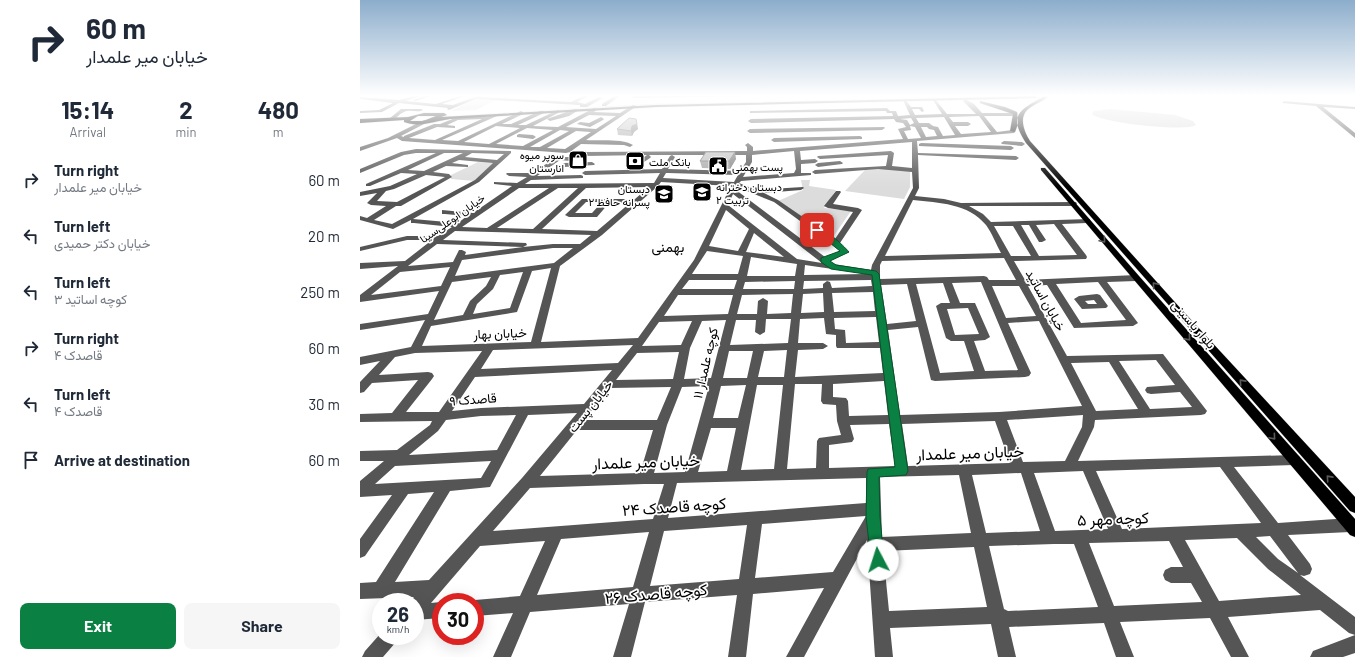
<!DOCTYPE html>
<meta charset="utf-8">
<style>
:root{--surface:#fff;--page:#f6f6f7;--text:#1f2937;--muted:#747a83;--accent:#0b8043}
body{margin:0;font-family:Barlow,Vazirmatn,sans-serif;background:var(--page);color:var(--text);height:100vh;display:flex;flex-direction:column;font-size:15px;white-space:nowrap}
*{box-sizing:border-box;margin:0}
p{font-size:13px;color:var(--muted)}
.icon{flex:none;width:22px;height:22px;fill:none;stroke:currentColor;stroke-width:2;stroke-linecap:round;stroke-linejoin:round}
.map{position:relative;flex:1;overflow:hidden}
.panel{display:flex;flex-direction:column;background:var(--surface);width:360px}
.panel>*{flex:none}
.banner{background:#fff;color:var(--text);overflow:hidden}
.speed{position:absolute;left:12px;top:593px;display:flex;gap:8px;font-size:20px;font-weight:700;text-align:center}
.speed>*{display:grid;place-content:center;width:52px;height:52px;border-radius:50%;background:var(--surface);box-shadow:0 4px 16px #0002;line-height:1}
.speed small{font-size:10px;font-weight:400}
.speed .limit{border:6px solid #d22;background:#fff;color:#111}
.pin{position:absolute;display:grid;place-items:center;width:34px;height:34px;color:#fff;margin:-17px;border-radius:8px;box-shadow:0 2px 6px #0006}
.me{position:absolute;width:44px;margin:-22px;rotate:355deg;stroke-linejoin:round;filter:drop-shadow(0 0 3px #0008)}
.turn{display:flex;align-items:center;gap:14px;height:84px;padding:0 20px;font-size:18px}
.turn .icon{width:52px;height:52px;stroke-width:2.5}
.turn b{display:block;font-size:28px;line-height:34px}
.eta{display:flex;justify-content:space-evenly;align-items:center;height:68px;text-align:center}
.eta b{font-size:24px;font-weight:700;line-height:28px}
.primary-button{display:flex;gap:8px;margin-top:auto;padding:8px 20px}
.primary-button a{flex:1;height:46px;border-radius:8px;background:var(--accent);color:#fff;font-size:16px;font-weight:700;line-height:46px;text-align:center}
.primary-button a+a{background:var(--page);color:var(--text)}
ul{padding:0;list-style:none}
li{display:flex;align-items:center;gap:12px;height:56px;padding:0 20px}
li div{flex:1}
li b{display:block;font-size:15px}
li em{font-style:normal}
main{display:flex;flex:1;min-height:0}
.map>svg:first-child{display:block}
.green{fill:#dcdcdc}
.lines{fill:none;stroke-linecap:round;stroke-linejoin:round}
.major-casing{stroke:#dbdbdb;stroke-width:1}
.minor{fill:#555;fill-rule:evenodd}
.major{fill:#000;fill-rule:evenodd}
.wall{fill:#a9a9a9}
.shaded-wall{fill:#898989}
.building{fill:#c4c4c4;stroke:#898989}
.oneway{stroke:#595959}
.route{fill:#0b8043;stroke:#07532c}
.labels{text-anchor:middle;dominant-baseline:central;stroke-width:3.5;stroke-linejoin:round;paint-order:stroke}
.far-poi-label{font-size:11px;fill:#000;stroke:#fff;text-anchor:start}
.far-street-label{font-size:11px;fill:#000;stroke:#fff}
.street-label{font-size:13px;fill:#000;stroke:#fff}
.neighbourhood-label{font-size:14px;fill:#000;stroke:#fff}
.near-street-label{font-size:16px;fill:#000;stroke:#fff}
</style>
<main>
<section class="panel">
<div class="banner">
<div class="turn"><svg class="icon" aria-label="right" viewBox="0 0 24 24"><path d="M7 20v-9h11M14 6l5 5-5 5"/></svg><div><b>60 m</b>خیابان میر علمدار</div></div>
</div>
<div class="eta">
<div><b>15:14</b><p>Arrival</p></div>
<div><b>2</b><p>min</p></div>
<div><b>480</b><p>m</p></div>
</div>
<ul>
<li><svg class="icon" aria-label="right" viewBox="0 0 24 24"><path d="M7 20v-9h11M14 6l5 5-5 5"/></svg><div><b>Turn right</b><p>خیابان میر علمدار</p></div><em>60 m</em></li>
<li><svg class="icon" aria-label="left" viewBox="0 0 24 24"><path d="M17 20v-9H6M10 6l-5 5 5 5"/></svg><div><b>Turn left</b><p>خیابان دکتر حمیدی</p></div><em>20 m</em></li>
<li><svg class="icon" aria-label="left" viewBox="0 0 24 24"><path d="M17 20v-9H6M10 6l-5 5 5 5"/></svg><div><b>Turn left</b><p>کوچه اساتید ۳</p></div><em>250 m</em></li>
<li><svg class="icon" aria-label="right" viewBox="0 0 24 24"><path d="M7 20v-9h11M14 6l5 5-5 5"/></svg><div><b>Turn right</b><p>قاصدک ۴</p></div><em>60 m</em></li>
<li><svg class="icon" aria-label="left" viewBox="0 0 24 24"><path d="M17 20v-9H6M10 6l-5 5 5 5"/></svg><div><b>Turn left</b><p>قاصدک ۴</p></div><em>30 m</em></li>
<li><svg class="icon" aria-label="arrive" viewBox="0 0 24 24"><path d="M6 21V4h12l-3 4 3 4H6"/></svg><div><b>Arrive at destination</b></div><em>60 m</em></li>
</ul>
<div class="primary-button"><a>Exit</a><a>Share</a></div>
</section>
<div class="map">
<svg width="995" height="657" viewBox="0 0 995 657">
<rect width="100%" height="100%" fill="#fff"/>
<path class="green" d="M634,97L286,105L91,116L286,104Z
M117,99L136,100L116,110L91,111Z
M750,109L815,115L833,121L836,125C826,132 741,123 732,114L734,111Z
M118,162L136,163L115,181L91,179V175Z
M521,168L550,170V187L544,199L485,191L505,170Z
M441,180H450L449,186L476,190L464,208L491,211L473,237L418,201L443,190Z"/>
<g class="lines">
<g class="major-casing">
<path id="major" d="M675,96L677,98L296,107L90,119C75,121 59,128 44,122V120L0,123V119L48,117L64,113H84L87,115L81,117L296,105ZM58,116H76L63,121H50Z
M684,96L688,97C683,101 677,103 671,107C658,115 663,130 670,141L822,310L995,497V513L990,511L666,143C647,114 661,110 684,96Z
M620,101L645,107L657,112L658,124L655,132L650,131L653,114L620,103Z
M681,168H685L779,276L995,519V537L990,535L681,170Z"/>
</g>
<path class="minor" d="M57,95H63L46,101L76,104L103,95H108L82,104L93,105L120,95L122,97L211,102L225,95H230L217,102L225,104L239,97L243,98L227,107H220V105L116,99L89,110L87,109L88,108L39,103L22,112L0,113V111L19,110L33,103L0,99V97L39,100Z
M69,95H75L55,101L53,100Z
M256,95H261L246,106H242V104Z
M331,95H389L387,96L274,98L272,97L274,96Z
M545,99L551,107H562L564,111L562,112L559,109H552L555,115L582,114L573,100L575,99L587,114H616L603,101L605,99L614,104L622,113H657L658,114L655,116H624L637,132L652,130L655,132L654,133L557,141L558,153L656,156L659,158L656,160L558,155L559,188L555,196L584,199L601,203L716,202L717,204L713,206H609L623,214L631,222L730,219V223H727L702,224L726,255L727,257L726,259L654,261L665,280L776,275L780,278L776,281L747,282L778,323L773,326L714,328L687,285L668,286L707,356L803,354L847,411L845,414L841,415L735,420L734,427L718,461L934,455L939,456L941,460L939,464L934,465L874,467L918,523L990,518L995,520V530L990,532L928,535L950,564L952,569L950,574L944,576L940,575L995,617V653L983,657H950L953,651L995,635L989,633L960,610L868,617L889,657H871L850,618L760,622L774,657H756L744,623L649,627L656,657H638L631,624L530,628L533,657H515L507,540L444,657H426L464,588L393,594L386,657H368L377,595L285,602L271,657H253L269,604L170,612L151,657H133L153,613L115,616V602H110L115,600L160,596L185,541L120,546L71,603L81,602H82L81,618L55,620V602H49L54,597L0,599V583L16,582L74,492L48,494L5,556L0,558V539L32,495L0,497V481L24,461H0V451L37,450L70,425L72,421L0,422V414L32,413L58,380L12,383L4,392L0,393V382L20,361L0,365V357L51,347L65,320L0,330V324L68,314L79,291L0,302V295L38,266L0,269V263L45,261L72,240H47L0,251V247L47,236H78L92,227L54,223H51V220L33,229L0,220V216L7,218L26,206L11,205L7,203L17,193L0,196V192L30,186L57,174L41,173L10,186H6V184L76,153H56L44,155L0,173V169L41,152L56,149L151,151V153L119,182L53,219L98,223L107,216L85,214H82V210L113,213L152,186L134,184V182L157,183L167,177L149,176L146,174L147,173H172L197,157H209L222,152L387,151V147L385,145L388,143L393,147V151L543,139L538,129L546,127L543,123L536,122L534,119L391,123L388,121L391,119L533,116L532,113H527L526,111L390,113V111H392L527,108L530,111H536L538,116L550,115L543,100ZM619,116L631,132L601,134L595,126H608L611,124L608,122H593L589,117ZM584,117L595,135L583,136L578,127L573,126L569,123H559L556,118ZM551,118L554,123L550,125L547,120L540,119ZM550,126L555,127L561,138L548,139L544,131L551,130ZM561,127H567L569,129L574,130L577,136L566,137ZM552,142V168L532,166L534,153L531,151L458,156L457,157L460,159L528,155L526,166L455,170L452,172L455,174L518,169L552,172L553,188L512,265L511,270L473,264L470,261L489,252L480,243L502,210L498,208L473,204L481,192L480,191H476L464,206L468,208L493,212L475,239L418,200L404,193L441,190L444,188L443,187L396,190L379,183L381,181L451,175V173H441V164L455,163L458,161L455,159L441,160L440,151ZM434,151L436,169L434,173L383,177L392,162V155ZM84,153H103L64,171L48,170ZM112,153L144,154L137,160L105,157ZM287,155L271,166V168H275L290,158L291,157L289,155H312L310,156L302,169L225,171L222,173L225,175L300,173L294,183L165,184L171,180L223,178V176L221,175L177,176L200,160L210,161L223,156ZM312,155H386V162L380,171L308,169L315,157ZM99,160L133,163L115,180L32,224L14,220L36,206H41L92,177L89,174L73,172L86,166L108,167V165L92,163ZM306,173H308L378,175L374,182L303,178ZM66,175L85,177L37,202L17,201L26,191L34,189ZM301,182L371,186L334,260L278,338L181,342L200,266L242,235L298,186ZM289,187L275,199H222L205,215L209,217H237L249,203H270L237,231L182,229L226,188ZM377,187L414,202L473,245L480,251L465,257L376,190ZM159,188H189L127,228L102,227ZM198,188H218L173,229L137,228ZM373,194L462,263L437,259L368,205ZM553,200C579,203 608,203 626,225C632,233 636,244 641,253L525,256ZM226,202H242L232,213H215ZM366,210L389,229L378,251L349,246ZM694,224L717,255L679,256L661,225H669L679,242H682L686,240L676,225ZM634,226H653L671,256H651ZM95,231L231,235L220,244H193L163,247L167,245L166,243L83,240ZM394,233L424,257L386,252ZM77,244L163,247L105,255L106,252L102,250H99L93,262L48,266ZM193,248H213L194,263L95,276L102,260ZM347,251L383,256L378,274H332ZM391,257L437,264L435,276H387ZM644,258L656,280H629L627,277L624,276L520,279V265L522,261ZM445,265L507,274L444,275ZM90,267L81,286L11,295L40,272ZM191,268L171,342L62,346L71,326L157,312L172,271ZM163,272L150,308L113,314L117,304L133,289L140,275ZM131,277L126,286L110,301L103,315L74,320L92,282ZM329,280H377L374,289H322ZM511,280L512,286L472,288L470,282L467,281L463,284V288L443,289L444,281ZM435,281L434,289H383L385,282ZM621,282L658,370L625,371L614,341L625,340L630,337L615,303H600L592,283ZM738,282L766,320L721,323L696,284ZM583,283L590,303H581L576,306L586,338L591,341H604L614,371L580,373L556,284ZM547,284L556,321L527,324L521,285ZM632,286H659L676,316L646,318ZM513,292L515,311L474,312L472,293ZM463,293L464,312L441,313L443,294ZM433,294L431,313L407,314L408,301L403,298L398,301L397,314H377L382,295ZM318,295H373L368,314L304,316ZM608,308L619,334L595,335L587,309ZM516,317L519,342L486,343L485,330L475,329L474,318ZM464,318L466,334L476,335V346L477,348H520L523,373L435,377L438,350L463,349L468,346L463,343H438L440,319ZM406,319H431L428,343L370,345L376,320H396L395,332L400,335L405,332ZM366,320L351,378L324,379L330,348L342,321ZM332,321L321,345L282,346L299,322ZM679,321L722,406L639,412L540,415L528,330L558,327L571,380L575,381L665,377L669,376L671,373L648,323ZM273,345L258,363L121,369L133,350ZM427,350L424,377H398L404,351ZM122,351L79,412H46L72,379L74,376L72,373L68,372L19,375L35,357L55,353ZM369,351H393L387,378H363ZM319,352L313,379L256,380L277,353ZM796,360L815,385L787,387L785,390L787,393L791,394L820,392L832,407L790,409L759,361ZM749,362L778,409L736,411L711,363ZM252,370L224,404L121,408L92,411L115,377ZM524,381L528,415L489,416L488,401L486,398L473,397V384ZM435,384H462L461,401L463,404L476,405L477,421L481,435L459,438L457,441L456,468L427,469ZM386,385L378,418H353L361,386ZM397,385H423L414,469L381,470ZM349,386L325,472L294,473L307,425L322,387ZM311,387L297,420H224L250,388ZM217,413L162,478L69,580L35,582L90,491L130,487L168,415ZM156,415L137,450L49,455L78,431L86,420L121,416ZM723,415L722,427L705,461L663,462L647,420ZM635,421L650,463L548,466L542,424ZM529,424L535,466L469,468V445L492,442L494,439L490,425ZM351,428H376L367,471L338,472ZM217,430H293L280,473L180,476ZM131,461L121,478L15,484L35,466ZM860,467L901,523L762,529L736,471ZM723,471L748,529L695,531L674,473ZM661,473L680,531L626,533L612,475ZM599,475L611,533L522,537L520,477ZM506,478V503L308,518L317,483ZM284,484H304L293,519L133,531L170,488ZM506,516L473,572L395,578L402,524ZM387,525L379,579L290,586L304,531ZM289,532L273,587L177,595L201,539ZM910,536L938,573L918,559L896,537ZM877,538L908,569L941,595L859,601L825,540ZM809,541L823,567H811L805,570L803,575L805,580L811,583H831L842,602L754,606L729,543ZM694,544H714L738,607L648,611L644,609L629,546ZM614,547L627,607L529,611L523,551Z
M924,101L995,107V109L963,107L995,133V138L956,106L922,103Z
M273,105L277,106L226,140C238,141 263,138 273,145L270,147L264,145L221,144L210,152L206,153L42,141L37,138L0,151V147L28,138L64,120L66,121V123L41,136L44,137V136L74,124H80L95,118L124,115L126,117L137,114V116L82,140L98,141L161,111L164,113L163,114L142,124H151L180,111H184V113L158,125H166L198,110L200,112L173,126L198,127L234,108L238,109L234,112L260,113ZM229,115L256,116L236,129L206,127ZM122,119L75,140L49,138L77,127L95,128V126L87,125L98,120ZM136,126L160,128L129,144L104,142ZM167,128L193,130L163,146L136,144ZM200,130L209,131L180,147H170ZM216,131L231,132L205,149L187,148Z
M41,109H61L63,110C58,113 50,109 44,112C38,114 37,120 30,120V118Z
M215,109L219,110L209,116L190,121L187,119Z
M241,117L244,119L243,120L230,127L217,124L220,122L229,123Z
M524,127L525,128L522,130L390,133L387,131L390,129Z
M159,134L173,135L176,137L173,139L157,137V135Z
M500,136L502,137V139L414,142L411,140L414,138Z
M644,141L662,142L665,144L662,146L642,144L641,143Z
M561,143L651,146L654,148L651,150L559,146V144Z
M480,161L483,163L482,164L458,167L455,165L458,163Z
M232,162L235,164L234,165L204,167L201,165L204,163Z
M737,294L740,295L748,306L746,308L722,309L714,299L719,296ZM734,300L737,304H728L725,301Z
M21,633V636H39L36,642L23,657H2L5,651Z"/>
<use href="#major" class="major"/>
</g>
<path class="wall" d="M276,119L278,129L274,132L272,136L258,135L257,129Z
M376,159L370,169L342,168L340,161Z"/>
<path class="shaded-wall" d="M276,119L278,129L274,132L272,136L271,131L272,126Z
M375,152L376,159L370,169L369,161Z"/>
<path class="building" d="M269,118L276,119L277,124L272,126L271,131L257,129Z
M346,152H375L369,161H340Z"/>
<defs><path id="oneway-chevron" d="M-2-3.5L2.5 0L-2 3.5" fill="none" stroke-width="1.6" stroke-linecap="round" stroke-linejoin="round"/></defs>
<g class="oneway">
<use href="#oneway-chevron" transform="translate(743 240) rotate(50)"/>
<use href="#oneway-chevron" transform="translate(795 285) rotate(-131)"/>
<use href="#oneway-chevron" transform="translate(828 338) rotate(49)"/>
<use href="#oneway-chevron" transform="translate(882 382) rotate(-132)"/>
<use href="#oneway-chevron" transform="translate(913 437) rotate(49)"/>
<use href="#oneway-chevron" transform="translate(969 478) rotate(-132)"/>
</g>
<linearGradient id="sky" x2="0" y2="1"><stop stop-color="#8cadcc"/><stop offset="0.51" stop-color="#fff"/><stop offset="1" stop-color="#fff" stop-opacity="0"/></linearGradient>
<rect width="995" height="187" fill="url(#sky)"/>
<path class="route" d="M455,228C464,227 483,245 489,252L470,261L476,265L516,271L519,274L548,471L546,475L519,477L520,517L524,560L522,564L518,566L513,564L511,560L506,517L507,472L508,469L535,467L512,275L471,269L461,262V258L480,251L455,231Z"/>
<defs>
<g id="shop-square" transform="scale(1)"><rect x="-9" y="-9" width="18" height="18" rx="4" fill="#000" stroke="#fff"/><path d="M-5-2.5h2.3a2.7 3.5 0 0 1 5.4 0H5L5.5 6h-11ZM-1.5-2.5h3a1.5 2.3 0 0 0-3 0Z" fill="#fff"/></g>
<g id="bank-square" transform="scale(1)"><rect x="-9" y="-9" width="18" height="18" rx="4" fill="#000" stroke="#fff"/><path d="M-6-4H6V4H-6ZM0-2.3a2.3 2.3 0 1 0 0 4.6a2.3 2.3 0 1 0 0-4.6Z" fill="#fff"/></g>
<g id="civic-square" transform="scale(1)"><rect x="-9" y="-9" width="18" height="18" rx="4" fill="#000" stroke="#fff"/><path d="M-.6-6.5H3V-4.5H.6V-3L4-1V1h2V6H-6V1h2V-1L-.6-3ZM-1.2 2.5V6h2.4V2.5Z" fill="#fff"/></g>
<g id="school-square" transform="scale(1)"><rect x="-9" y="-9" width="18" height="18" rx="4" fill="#000" stroke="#fff"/><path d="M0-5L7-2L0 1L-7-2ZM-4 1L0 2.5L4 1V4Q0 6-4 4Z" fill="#fff"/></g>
</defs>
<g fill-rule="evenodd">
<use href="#shop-square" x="218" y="160"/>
<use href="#bank-square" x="275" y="161"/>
<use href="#civic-square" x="358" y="166"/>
<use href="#school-square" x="342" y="192"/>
<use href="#school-square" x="304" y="194"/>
</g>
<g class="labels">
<g class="far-poi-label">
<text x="204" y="154" text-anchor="end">سوپر میوه<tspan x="204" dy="13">انارستان</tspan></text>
<text x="289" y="161">بانک ملت</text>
<text x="372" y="166">پست بهمنی</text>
<text x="356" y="186">دبستان دخترانه<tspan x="356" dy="13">تربیت ۲</tspan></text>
<text x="290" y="188" text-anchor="end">دبستان<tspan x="290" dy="13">پسرانه حافظ ۲</tspan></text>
</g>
<g class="far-street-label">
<text transform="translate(92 218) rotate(-35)">خیابان ابوعلی‌سینا</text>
</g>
<g class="street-label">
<text transform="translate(686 300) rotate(61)">خیابان اساتید</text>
<text transform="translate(834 324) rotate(49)">بلوار یاسینی</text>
<text transform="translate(140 333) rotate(-2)">خیابان بهار</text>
<text transform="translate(345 363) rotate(-77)">کوچه علمدار ۱۱</text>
<text transform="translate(113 399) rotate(-4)">قاصدک ۹</text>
<text transform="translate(230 406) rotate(-51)">خیابان پست</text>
</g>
<g class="neighbourhood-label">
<text x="308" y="246">بهمنی</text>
</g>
<g class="near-street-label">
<text transform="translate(610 452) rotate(-2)">خیابان میر علمدار</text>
<text transform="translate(286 461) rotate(-2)">خیابان میر علمدار</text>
<text transform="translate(314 506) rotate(-4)">کوچه قاصدک ۲۴</text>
<text transform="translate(753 518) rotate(-2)">کوچه مهر ۵</text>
<text transform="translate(296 593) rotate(-5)">کوچه قاصدک ۲۶</text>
</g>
</g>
</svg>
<div class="speed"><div>26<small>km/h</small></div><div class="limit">30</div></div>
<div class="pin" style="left:457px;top:230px;background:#d93025"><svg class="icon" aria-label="arrive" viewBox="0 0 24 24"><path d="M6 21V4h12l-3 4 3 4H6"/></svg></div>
<svg class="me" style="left:518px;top:560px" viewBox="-20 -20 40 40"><circle r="19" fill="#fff"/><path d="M0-13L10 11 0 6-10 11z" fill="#0b8043"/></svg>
</div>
</main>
